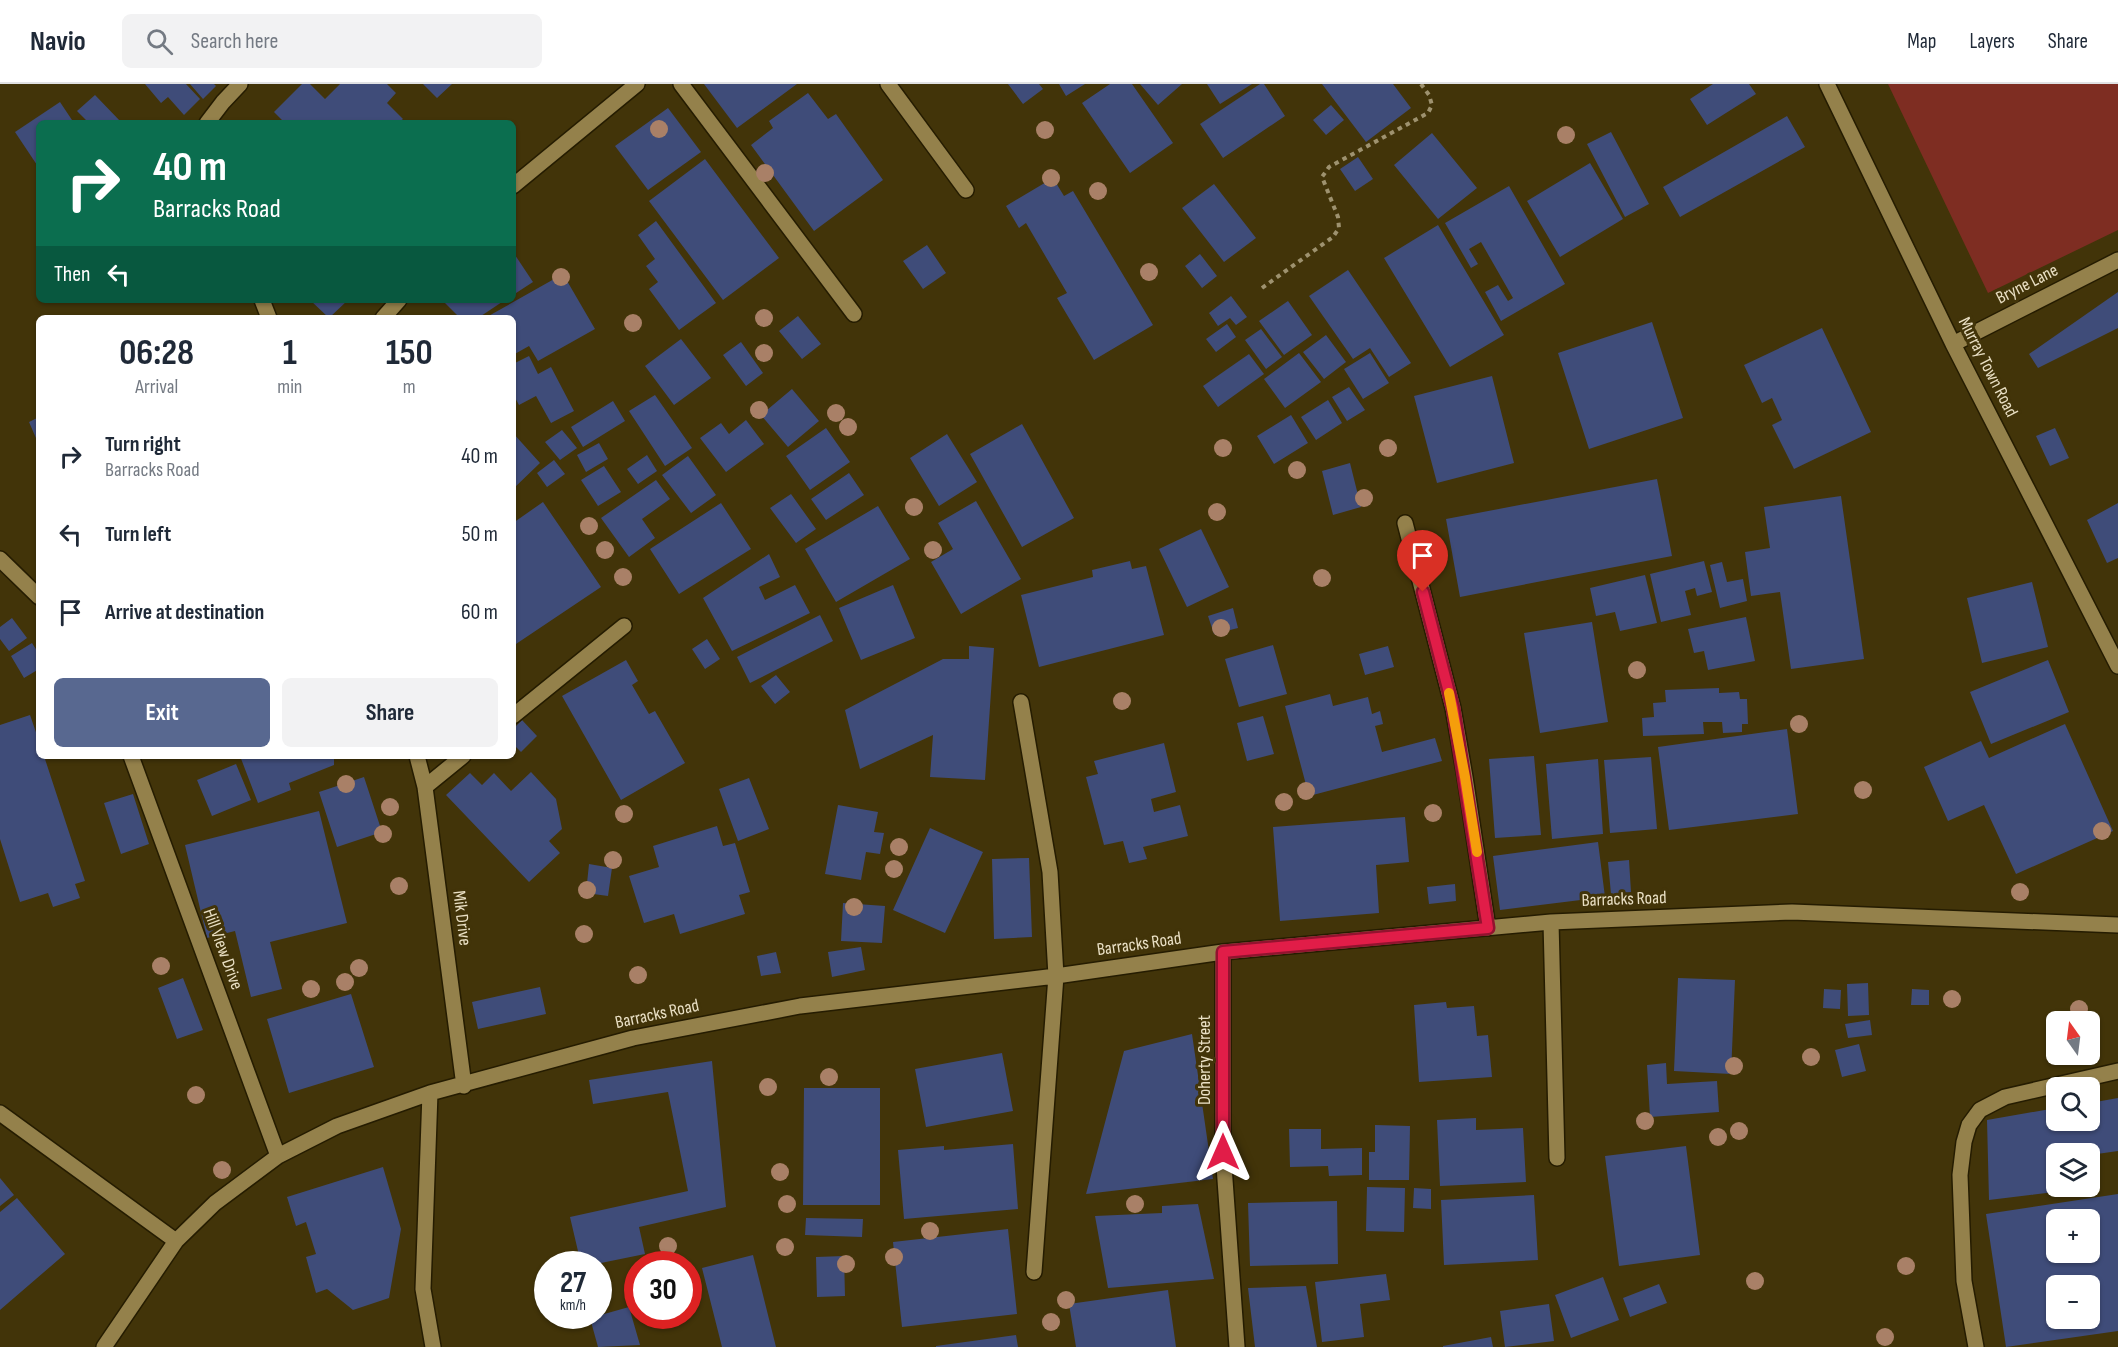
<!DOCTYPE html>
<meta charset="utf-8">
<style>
:root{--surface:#fff;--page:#f2f2f3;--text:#1f2937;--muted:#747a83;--line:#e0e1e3;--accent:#586890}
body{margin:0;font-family:"Sofia Sans Condensed",sans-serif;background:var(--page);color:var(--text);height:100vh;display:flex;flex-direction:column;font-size:22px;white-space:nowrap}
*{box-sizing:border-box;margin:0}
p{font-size:20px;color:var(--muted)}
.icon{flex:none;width:33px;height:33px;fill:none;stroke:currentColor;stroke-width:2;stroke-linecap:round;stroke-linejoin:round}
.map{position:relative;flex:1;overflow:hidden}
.side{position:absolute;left:36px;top:231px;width:480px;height:444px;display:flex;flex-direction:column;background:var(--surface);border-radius:9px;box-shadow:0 2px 4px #0004}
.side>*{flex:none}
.banner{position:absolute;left:36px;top:36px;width:480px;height:183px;border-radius:9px;box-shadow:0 2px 4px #0004;background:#0b6e4f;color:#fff;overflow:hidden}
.needle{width:39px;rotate:346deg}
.controls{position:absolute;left:2046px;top:927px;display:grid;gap:12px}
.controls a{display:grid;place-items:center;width:54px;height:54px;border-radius:9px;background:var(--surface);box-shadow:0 2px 4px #0004;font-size:30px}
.speed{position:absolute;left:534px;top:1167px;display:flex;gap:12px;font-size:30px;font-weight:700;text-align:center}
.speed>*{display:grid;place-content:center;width:78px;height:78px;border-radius:50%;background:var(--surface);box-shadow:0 2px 4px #0004;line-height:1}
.speed small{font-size:15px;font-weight:400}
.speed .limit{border:9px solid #d22;background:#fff;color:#111}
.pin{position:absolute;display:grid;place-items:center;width:51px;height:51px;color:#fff;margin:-62px -26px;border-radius:50% 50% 50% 0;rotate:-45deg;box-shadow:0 0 6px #0007}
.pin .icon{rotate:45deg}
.me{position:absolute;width:66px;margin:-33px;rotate:0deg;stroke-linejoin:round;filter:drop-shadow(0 0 4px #0008)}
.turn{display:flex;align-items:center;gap:21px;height:126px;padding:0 18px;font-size:27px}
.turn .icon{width:78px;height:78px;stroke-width:2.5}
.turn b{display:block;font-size:42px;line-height:51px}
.then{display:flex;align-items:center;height:57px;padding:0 18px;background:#0003;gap:12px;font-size:22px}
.eta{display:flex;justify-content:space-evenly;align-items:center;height:102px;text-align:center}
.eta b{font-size:36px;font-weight:700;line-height:42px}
.action{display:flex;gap:12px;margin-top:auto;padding:12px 18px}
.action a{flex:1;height:69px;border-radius:9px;background:var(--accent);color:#fff;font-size:24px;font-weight:700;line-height:69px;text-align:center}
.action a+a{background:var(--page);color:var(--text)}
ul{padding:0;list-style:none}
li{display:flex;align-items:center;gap:18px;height:78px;padding:0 18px}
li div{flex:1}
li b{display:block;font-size:22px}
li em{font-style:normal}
header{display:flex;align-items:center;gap:36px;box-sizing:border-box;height:84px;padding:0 30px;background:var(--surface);border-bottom:2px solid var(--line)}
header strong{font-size:28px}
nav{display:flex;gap:33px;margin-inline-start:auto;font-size:21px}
.search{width:420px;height:54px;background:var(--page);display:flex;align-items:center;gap:15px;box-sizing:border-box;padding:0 21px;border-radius:9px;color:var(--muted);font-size:22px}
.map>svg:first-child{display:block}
.green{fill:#7e2d22}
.building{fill:#3f4c79;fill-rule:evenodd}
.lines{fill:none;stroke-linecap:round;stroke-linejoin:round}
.minor-casing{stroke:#251c01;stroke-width:18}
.path{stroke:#9e926f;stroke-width:4;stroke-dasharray:4.5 4.5;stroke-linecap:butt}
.minor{stroke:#94814b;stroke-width:15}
.tree{fill:#a98067}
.route-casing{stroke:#92132f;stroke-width:15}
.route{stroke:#e11d48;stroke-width:10}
.slow{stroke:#f59e0b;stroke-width:10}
.labels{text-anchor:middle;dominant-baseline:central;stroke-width:6;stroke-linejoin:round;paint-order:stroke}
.street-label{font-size:18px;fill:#eae0c5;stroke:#423409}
</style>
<header>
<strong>Navio</strong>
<div class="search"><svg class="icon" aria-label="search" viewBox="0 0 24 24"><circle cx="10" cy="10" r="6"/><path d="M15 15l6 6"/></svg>Search here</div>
<nav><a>Map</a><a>Layers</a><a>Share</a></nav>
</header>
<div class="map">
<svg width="2118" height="1263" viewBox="0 0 2118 1263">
<rect width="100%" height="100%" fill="#423409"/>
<path class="green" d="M1888,0H2118V146L1988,209Z"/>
<path class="building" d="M145,0H186L200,15L184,31L168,13L161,19Z
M190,0H214L216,2L203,15Z
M302,0H310L325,15L340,0H387L396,9L387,19L403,35L398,39H285L274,28Z
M423,0H452L437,14Z
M704,0H797L737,44Z
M1008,0H1039L1043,5L1023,20Z
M1059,0H1085L1066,12Z
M1110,0H1132L1173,59L1130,89L1082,19Z
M1140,0H1182L1158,21Z
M1207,0H1252L1220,20Z
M1260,0H1264L1285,32L1223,74L1200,40Z
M1322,0H1393L1411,24L1366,58Z
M1713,0H1749L1756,10L1707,41L1690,15Z
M808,9L828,35L836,30L883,96L814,147L751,61L773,44L769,37Z
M95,11L121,38L119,39H89L77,27Z
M60,18L74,39H39V84L15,48Z
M1331,21L1344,36L1326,51L1313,36Z
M668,24L701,68L648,106L615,62Z
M1787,32L1805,63L1680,133L1663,103Z
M1611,48L1649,120L1625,133L1587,60Z
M1432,49L1477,104L1438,135L1394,81Z
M1358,73L1373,95L1355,107L1340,85Z
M705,75L779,174L723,216L649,117Z
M1590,79L1623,135L1560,173L1527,117Z
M1053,94L1064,112L1073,107L1153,241L1094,276L1057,214L1067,209L1026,139L1019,144L1006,122Z
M1214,100L1256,154L1224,178L1182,124Z
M1509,102L1565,200L1501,237L1485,208L1498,201L1508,217L1513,214L1481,158L1469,165L1478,180L1471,184L1445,139Z
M656,137L716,219L679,246L649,205L658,198L646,182L655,175L638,151Z
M1438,141L1504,251L1450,283L1384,174Z
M927,161L946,189L923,205L903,177Z
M513,168L533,198L513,211Z
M1200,170L1217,192L1202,204L1185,182Z
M1348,186L1411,279L1389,293L1370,264L1353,275L1309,212Z
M563,190L595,245L538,277L529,262L513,271V234H485Z
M2118,208V244L2038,284L2029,270Z
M1231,212L1247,233L1236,241L1230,234L1218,242L1209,229Z
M310,216H348L329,234Z
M442,216H505L478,234H460Z
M1288,217L1312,251L1284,271L1259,237Z
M798,232L821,260L802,275L779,247Z
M1652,238L1683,334L1589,365L1558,269Z
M1227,240L1236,253L1216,268L1206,255Z
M1822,244L1871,348L1794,385L1772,341L1782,336L1772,314L1762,319L1744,281Z
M1261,245L1282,273L1266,285L1245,256Z
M1326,251L1346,278L1324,295L1303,268Z
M681,255L711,294L674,321L645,282Z
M741,258L763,289L746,302L723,271Z
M1299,269L1321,298L1285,324L1264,295Z
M1370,269L1389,299L1363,315L1344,285Z
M1249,270L1264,290L1218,323L1203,302Z
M529,272L538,290L551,283L574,327L551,339L536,312L519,321L513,310V280Z
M1492,292L1514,379L1437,399L1414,312Z
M1349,303L1365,326L1347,337L1332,313Z
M792,305L819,337L788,363L761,331Z
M655,311L692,364L665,382L629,327Z
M1328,316L1342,339L1316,356L1301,333Z
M613,317L625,337L583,363L571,343Z
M1291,331L1308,359L1274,380L1257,352Z
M39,333V361L29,338Z
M746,336L764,360L726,388L700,354L721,339L729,350Z
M1022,340L1074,434L1022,463L970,370Z
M826,344L850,378L810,406L786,372Z
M2055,344L2069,374L2050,382L2036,352Z
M562,346L577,364L560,376L545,358Z
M513,349L540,379L513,405Z
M947,350L977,398L939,422L910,374Z
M599,359L608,375L586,388L577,371Z
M647,371L657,387L638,400L627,385Z
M688,372L716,411L691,429L662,391Z
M554,376L565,390L547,403L537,389Z
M1350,379L1361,423L1333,431L1322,387Z
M604,382L621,408L598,422L581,396Z
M849,389L864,411L826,436L811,415Z
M1657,395L1672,472L1460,513L1446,435Z
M656,396L670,415L642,435L655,454L629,473L601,434Z
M791,410L816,445L796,459L770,424Z
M1841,412L1864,575L1791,585L1780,508L1751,512L1745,468L1770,464L1764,423Z
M976,417L1021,495L961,530L931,478L953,465L938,439Z
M543,418L601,503L513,562V439Z
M721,419L751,465L679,510L650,465Z
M2118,419V474L2107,479L2087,436Z
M878,422L910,475L836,518L805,465Z
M1201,445L1229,503L1187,523L1159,465Z
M769,470L780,493L759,503L765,516L795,501L810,529L732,567L703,514Z
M1130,477L1132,485L1146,482L1164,551L1039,583L1021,511L1093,493L1092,486Z
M1704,477L1712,508L1697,512L1695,504L1685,507L1691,531L1661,538L1650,490Z
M1722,478L1727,498L1743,495L1747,517L1720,524L1710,481Z
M1645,491L1657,539L1620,547L1615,528L1596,532L1590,504Z
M2032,498L2048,563L1982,579L1967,514Z
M893,501L915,554L861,576L839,524Z
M1233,524L1238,544L1214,550L1208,532Z
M820,531L833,557L750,599L737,573Z
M1746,533L1755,577L1708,586L1704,567L1694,569L1688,545Z
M12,534L27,554L9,567L0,555V543Z
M1592,538L1608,638L1540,649L1524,549Z
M707,555L720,575L705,585L692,565Z
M32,559L39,570V585L24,594L11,572Z
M1273,561L1287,610L1239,623L1225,575Z
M969,562L994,564L985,696L930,693L933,651L860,685L845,626L943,575H969Z
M1388,562L1394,583L1365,591L1359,570Z
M626,576L638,597L632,601L649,630L655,627L685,679L621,716L562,612Z
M2048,576L2069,628L1991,660L1970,608Z
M776,591L790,608L775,620L761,602Z
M1719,604V609L1739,608L1740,615H1747L1748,640H1742V648L1723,649L1722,638H1703L1704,650L1643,652L1642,634L1654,633L1653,619L1666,618L1665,606Z
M1330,610L1333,622L1368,613L1372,630L1380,627L1383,640L1375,642L1382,668L1435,654L1442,677L1309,712L1285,622Z
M30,631L39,657V672H44L85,797L75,800L80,814L53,823L48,809L20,818L0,755V641Z
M1263,632L1274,670L1247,677L1237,639Z
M522,636L537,652L521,668L513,660V645Z
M2065,640L2113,747L2016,790L1984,721L1948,737L1924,683L1981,657L1989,674Z
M1787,645L1798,730L1669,746L1658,663Z
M1164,659L1176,708L1151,715L1154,728L1180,721L1188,752L1143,763L1147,775L1129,779L1123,757L1104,761L1086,693L1098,690L1094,677Z
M240,672H334V681L289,699L291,706L258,719Z
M1534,672L1541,751L1495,754L1489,675Z
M1651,673L1657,745L1610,749L1604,676Z
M1598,675L1603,750L1552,755L1546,680Z
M236,680L251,716L212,732L197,696Z
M531,688L556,715L562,745L549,757L560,769L529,798L446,711L470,689L482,701L494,689L511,707Z
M364,693L382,748L337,763L319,708Z
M749,694L769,745L738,757L719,705Z
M133,710L149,760L121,770L104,719Z
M838,721L878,728L874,748L884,749L880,770L866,768L861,796L825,790Z
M319,727L347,839L270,858L282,905L251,913L235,847L207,854L185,761Z
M1405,733L1409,778L1376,781L1379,829L1280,837L1273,743Z
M717,742L723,762L735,759L750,808L739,811L745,830L680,850L674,830L644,839L629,792L659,783L653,762Z
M930,744L983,768L945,849L893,826Z
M1598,758L1605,813L1500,826L1493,772Z
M1029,774L1032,853L994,855L992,775Z
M1629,776L1631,808L1611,810L1608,778Z
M589,780L612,784L608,812L586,809Z
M1455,800L1456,817L1429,820L1427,803Z
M843,819L885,822L882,859L841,857Z
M861,863L865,886L832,893L828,868Z
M776,868L781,889L761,892L757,872Z
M183,894L203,946L177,955L158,904Z
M1678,894L1735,896L1731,990L1674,987Z
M1868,899L1869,931L1848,932L1847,900Z
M540,903L546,930L478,945L472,918Z
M1824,905L1841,906L1840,925L1823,924Z
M1912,905L1929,906V921H1911Z
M351,910L374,983L289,1009L267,935Z
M1446,918L1447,924L1474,922L1477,952L1488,951L1492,993L1419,998L1414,921Z
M1870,936L1872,951L1848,954L1845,940Z
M1192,950L1213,1095L1086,1110L1124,967Z
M1859,960L1866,987L1842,993L1835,966Z
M1002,969L1013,1027L926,1043L915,985Z
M712,977L726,1123L639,1143L645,1170L596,1180H581L570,1133L688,1107L668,1008L593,1020L589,996Z
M1666,979L1667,1000L1717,997L1719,1028L1650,1033L1647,981Z
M804,1004H880V1121H803Z
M2118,1014V1067L2090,1071L2056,1070V1102L2087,1104L1989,1116L1987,1036L2056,1024V1036H2090V1019Z
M1476,1034V1046L1523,1044L1526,1098L1440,1102L1437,1036Z
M1375,1041L1410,1042L1409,1096H1369V1068H1375Z
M1289,1045H1321V1065L1362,1064V1091L1329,1092L1328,1082L1290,1083Z
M1013,1060L1018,1125L904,1135L898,1066L944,1062V1066Z
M1686,1062L1700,1171L1619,1182L1605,1072Z
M383,1083L401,1145L389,1214L353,1226L327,1205L316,1209L306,1173L316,1170L306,1138L296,1142L287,1113Z
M0,1094L14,1111L0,1122Z
M1367,1103L1405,1104L1404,1148L1366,1147Z
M1414,1104L1431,1105V1125L1413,1124Z
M2118,1110V1247L2006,1263L1986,1130ZM2056,1136H2090V1168H2056ZM2056,1202H2090V1234H2056Z
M1534,1111L1538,1176L1444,1181L1441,1116Z
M17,1114L65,1170L0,1226V1128Z
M1337,1117L1338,1180L1250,1182L1248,1119Z
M1198,1120L1214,1195L1108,1204L1095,1132L1162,1129V1122Z
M806,1134L863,1135L862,1153L805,1151Z
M1008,1145L1017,1230L902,1243L893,1158Z
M753,1171L776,1263H722L702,1184Z
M844,1172L845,1212L817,1213L816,1173Z
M1386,1190L1390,1216L1360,1220L1364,1253L1322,1258L1315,1198Z
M1603,1193L1619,1236L1571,1254L1555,1211Z
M1659,1200L1667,1219L1630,1233L1623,1214Z
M1306,1202L1317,1263H1255L1248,1204Z
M1168,1206L1176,1263H1076L1069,1220Z
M1549,1220L1554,1257L1505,1263L1500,1227Z
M629,1223L640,1261L598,1263L590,1234Z
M1016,1251L1018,1263H936V1262Z
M1491,1253L1493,1263H1443V1262Z"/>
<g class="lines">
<g class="minor-casing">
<path id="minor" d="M681,0L854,230
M888,0L966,106
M1827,0L1953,260L2118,582
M207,39L223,18L240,0
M513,102L637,0
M262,216L269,234
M383,234L399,216
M1953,260L2118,176
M1405,439L1453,624L1465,693L1488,844
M0,475L39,513
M1021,618L1050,788L1056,892L1034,1188
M513,632L624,542
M131,672L278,1072
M417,672L425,703L464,1002
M425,703L463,672
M1551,838L1557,1074
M1223,868V1068L1237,1263
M430,1009L423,1205L433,1263
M0,1029L176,1157
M104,1263L176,1157L215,1119L278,1072L337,1042L430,1009L633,954L800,922L1056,892L1223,868L1551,838L1792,828L2118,841
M1976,1263L1964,1197L1960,1091L1964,1058L1969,1041L1980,1026L2005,1013L2118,987"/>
</g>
<path class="path" d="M1262,204L1333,153L1339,144L1338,133L1322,93L1329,83L1428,29L1432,21L1429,11L1421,0"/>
<use href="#minor" class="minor"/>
</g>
<g class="tree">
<circle cx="659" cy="45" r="9"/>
<circle cx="1045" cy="46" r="9"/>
<circle cx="1566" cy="51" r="9"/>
<circle cx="765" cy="89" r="9"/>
<circle cx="1051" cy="94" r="9"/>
<circle cx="1098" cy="107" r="9"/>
<circle cx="1149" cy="188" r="9"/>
<circle cx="561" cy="193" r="9"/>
<circle cx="764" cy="234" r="9"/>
<circle cx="633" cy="239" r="9"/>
<circle cx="764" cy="269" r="9"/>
<circle cx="759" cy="326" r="9"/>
<circle cx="836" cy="329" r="9"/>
<circle cx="848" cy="343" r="9"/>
<circle cx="1223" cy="364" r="9"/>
<circle cx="1388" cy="364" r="9"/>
<circle cx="1297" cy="386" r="9"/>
<circle cx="1364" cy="414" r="9"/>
<circle cx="914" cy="423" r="9"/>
<circle cx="1217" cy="428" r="9"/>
<circle cx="589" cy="442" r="9"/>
<circle cx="605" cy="466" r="9"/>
<circle cx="933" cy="466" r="9"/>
<circle cx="623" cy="493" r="9"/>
<circle cx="1322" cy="494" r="9"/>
<circle cx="1221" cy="544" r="9"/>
<circle cx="1637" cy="586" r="9"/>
<circle cx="1122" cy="617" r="9"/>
<circle cx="1799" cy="640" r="9"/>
<circle cx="346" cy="700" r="9"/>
<circle cx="1863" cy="706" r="9"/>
<circle cx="1306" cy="707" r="9"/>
<circle cx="1284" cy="718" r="9"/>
<circle cx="390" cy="723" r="9"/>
<circle cx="1433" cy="729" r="9"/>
<circle cx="624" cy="730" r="9"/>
<circle cx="2102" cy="747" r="9"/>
<circle cx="383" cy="750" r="9"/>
<circle cx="899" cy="763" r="9"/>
<circle cx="613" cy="776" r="9"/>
<circle cx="894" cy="785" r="9"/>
<circle cx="399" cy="802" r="9"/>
<circle cx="587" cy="806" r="9"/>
<circle cx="2020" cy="808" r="9"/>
<circle cx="854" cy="823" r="9"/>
<circle cx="584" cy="850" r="9"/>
<circle cx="161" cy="882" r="9"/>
<circle cx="359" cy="884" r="9"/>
<circle cx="638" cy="891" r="9"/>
<circle cx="345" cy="898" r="9"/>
<circle cx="311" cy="905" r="9"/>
<circle cx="1952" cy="915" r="9"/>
<circle cx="2079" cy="925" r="9"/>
<circle cx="1811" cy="973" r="9"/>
<circle cx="1734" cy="982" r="9"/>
<circle cx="829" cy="993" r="9"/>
<circle cx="768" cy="1003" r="9"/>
<circle cx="196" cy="1011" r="9"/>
<circle cx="1645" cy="1037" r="9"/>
<circle cx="1739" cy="1047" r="9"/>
<circle cx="1718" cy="1053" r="9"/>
<circle cx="222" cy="1086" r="9"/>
<circle cx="780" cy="1088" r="9"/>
<circle cx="787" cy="1120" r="9"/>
<circle cx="1135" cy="1120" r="9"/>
<circle cx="930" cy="1147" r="9"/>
<circle cx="668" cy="1162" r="9"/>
<circle cx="785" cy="1163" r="9"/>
<circle cx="894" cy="1173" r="9"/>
<circle cx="846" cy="1180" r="9"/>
<circle cx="1906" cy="1182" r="9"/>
<circle cx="1755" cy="1197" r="9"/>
<circle cx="1066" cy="1216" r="9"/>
<circle cx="1051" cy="1238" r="9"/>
<circle cx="1885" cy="1253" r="9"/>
</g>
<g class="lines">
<g class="route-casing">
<path id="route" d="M1223,1068V868L1488,844L1453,624L1423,508"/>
</g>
<use href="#route" class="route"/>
<path class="slow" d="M1449,609L1465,693L1477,768"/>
</g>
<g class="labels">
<g class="street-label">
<text transform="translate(2027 200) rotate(-27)">Bryne Lane</text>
<text transform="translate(1988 283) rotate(63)">Murray Town Road</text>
<text transform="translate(1624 815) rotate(-2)">Barracks Road</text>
<text transform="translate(462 834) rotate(83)">Mik Drive</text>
<text transform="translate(1139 860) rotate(-8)">Barracks Road</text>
<text transform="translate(223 865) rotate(70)">Hill View Drive</text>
<text transform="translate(657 930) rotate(-12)">Barracks Road</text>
<text transform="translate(1204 976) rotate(-90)">Doherty Street</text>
</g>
</g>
</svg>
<div class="controls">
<a><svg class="needle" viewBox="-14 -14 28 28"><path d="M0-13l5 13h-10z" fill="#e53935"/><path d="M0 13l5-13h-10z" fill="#747a83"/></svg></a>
<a><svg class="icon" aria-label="search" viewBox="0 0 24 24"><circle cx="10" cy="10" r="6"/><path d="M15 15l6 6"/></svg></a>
<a><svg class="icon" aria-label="layers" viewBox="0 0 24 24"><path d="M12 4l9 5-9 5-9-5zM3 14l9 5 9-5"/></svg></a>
<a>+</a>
<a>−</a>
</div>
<div class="speed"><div>27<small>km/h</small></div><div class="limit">30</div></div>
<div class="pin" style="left:1423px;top:508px;background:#d93025"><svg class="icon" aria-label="arrive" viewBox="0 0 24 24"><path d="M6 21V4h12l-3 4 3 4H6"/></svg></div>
<svg class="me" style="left:1223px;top:1068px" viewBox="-20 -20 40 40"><path d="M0-17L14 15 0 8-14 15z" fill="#e11d48" stroke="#fff" stroke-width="4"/></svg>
<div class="banner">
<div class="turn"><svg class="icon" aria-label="right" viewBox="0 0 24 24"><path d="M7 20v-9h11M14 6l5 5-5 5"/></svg><div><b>40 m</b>Barracks Road</div></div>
<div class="then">Then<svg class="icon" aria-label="left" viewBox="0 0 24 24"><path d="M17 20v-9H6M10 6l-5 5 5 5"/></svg></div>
</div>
<section class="side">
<div class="eta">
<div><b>06:28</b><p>Arrival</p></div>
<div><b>1</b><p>min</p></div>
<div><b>150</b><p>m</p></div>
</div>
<ul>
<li><svg class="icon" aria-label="right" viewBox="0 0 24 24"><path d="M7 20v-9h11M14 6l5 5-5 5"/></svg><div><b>Turn right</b><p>Barracks Road</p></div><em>40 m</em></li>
<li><svg class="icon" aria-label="left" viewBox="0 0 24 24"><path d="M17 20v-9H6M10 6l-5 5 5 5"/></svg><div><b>Turn left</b></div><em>50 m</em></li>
<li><svg class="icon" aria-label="arrive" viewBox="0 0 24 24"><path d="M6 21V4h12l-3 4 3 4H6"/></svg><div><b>Arrive at destination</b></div><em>60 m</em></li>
</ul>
<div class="action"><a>Exit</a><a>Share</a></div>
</section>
</div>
